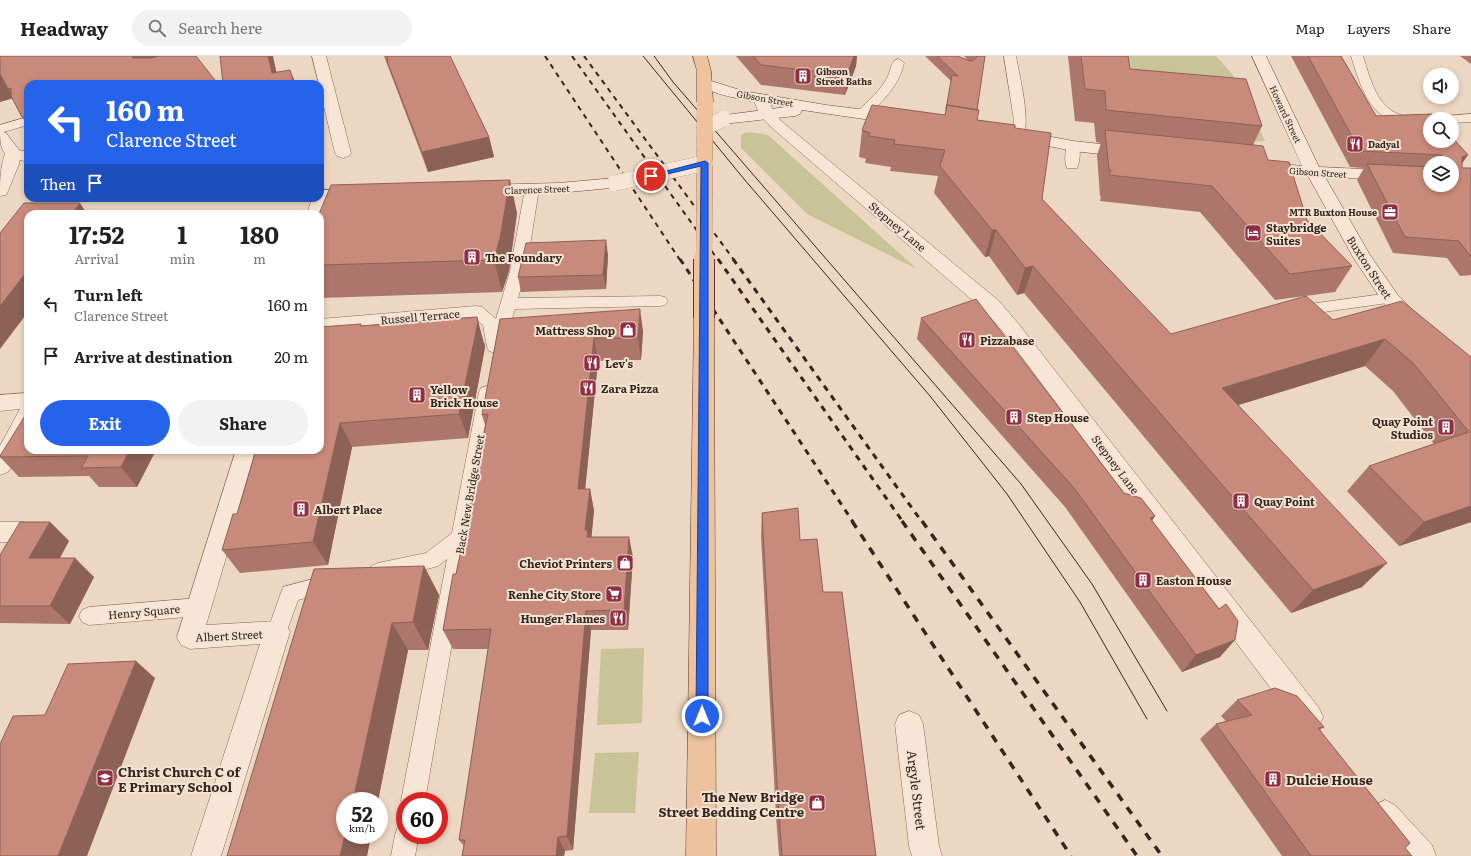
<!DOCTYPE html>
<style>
:root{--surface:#fff;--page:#f2f2f2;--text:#222;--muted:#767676;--line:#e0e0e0;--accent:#2563eb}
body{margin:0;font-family:Literata,serif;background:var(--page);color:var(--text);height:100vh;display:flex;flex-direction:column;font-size:15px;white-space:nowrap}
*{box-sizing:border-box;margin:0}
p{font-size:13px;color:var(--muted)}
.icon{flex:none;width:22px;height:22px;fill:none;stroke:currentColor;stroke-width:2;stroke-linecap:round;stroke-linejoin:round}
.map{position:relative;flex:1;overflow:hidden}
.side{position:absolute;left:24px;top:154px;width:300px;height:244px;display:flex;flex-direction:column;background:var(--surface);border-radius:12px;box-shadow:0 2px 6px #0003}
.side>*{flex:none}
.banner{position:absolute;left:24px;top:24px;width:300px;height:122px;border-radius:12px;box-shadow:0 2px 6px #0003;background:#2563eb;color:#fff;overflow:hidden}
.buttons{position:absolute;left:1423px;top:12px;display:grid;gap:8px}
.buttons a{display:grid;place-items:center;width:36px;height:36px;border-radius:50%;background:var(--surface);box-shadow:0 2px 6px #0003;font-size:20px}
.speed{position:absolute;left:336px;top:736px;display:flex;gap:8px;font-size:20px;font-weight:700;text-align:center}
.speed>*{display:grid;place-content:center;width:52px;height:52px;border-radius:50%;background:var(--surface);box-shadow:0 2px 6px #0003;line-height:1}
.speed small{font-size:10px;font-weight:400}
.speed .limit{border:6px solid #d22;background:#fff;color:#111}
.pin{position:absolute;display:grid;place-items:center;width:34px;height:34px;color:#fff;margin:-17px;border:2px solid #fff;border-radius:50%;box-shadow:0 1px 4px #0007}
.me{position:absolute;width:44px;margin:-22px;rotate:0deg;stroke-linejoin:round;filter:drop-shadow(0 0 3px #0008)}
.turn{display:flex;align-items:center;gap:14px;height:84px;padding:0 16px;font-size:18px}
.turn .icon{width:52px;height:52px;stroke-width:2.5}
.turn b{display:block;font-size:28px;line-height:34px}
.then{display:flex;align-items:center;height:38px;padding:0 16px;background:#0003;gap:8px;font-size:15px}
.eta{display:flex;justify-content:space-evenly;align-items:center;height:68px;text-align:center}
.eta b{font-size:24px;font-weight:700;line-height:28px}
.primary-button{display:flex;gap:8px;margin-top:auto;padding:8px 16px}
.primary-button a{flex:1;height:46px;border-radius:24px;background:var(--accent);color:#fff;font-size:16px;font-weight:700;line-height:46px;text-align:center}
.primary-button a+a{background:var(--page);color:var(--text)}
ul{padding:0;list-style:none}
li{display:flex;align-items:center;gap:12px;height:52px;padding:0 16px}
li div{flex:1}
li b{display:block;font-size:15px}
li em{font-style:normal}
header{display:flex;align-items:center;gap:24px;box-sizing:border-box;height:56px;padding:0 20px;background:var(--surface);border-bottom:1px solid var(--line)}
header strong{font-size:19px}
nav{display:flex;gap:22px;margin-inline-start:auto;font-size:14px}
.search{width:280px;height:36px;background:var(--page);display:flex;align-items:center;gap:10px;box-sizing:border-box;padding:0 14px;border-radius:22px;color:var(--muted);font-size:15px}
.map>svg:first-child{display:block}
.green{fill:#c9c498}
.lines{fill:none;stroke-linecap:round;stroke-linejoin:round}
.lane-casing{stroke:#85685b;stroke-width:1}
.street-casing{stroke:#85685b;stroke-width:1}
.secondary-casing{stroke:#674a3e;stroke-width:1}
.primary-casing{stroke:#53382f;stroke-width:1}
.lane{fill:#f7e6d6;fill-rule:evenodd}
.street{fill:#f7e6d6;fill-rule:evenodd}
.secondary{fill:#f7e6d6;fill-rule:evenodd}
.primary{fill:#edc29d;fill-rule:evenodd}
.tram{stroke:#36241e;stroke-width:1}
.rail-far2{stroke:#36241e;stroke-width:2;stroke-dasharray:5 5;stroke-linecap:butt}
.rail-far1{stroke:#36241e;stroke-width:3;stroke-dasharray:6 6;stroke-linecap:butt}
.rail{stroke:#36241e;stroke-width:3.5;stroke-dasharray:8 8;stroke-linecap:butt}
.secondary-bridge-casing{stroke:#674a3e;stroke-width:16;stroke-linecap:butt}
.primary-bridge-far1-casing{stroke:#53382f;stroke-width:16;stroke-linecap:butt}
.primary-bridge-casing{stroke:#53382f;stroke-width:22;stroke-linecap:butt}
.secondary-bridge{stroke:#f7e6d6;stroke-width:16}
.primary-bridge-far1{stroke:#edc29d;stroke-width:16}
.primary-bridge{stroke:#edc29d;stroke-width:20}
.wall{fill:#ac776a;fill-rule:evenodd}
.shaded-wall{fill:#8c6156}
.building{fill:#c88a7b;stroke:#8c6156}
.route{fill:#2563eb;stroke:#184099}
.labels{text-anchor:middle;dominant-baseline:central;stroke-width:4;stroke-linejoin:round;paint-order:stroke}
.far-poi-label{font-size:9px;font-weight:bold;fill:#36241e;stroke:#f3e3d2;text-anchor:start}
.far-street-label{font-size:9px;fill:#36241e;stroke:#f3e3d2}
.street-label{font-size:11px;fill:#36241e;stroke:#f3e3d2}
.poi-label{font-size:11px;font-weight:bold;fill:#36241e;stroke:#f3e3d2;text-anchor:start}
.near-poi-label{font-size:13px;font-weight:bold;fill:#36241e;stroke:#f3e3d2;text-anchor:start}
.near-street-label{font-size:13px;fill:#36241e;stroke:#f3e3d2}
</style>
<header>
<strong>Headway</strong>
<div class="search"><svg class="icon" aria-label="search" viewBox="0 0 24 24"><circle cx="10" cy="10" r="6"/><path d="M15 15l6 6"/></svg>Search here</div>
<nav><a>Map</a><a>Layers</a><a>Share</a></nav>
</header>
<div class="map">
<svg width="1471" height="800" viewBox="0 0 1471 800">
<rect width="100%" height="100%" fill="#ecd7c3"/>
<path class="green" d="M1118,0H1216L1232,18L1265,85L1246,86L1125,42Z
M751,76L768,79L917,213L807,158L741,92V79L744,77Z
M644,592L642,667L597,669L601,593Z
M639,696L635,757H589L595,697Z"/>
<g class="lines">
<g class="lane-casing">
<path id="lane" d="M1004,0H1016C1019,18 1032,68 1022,83H1012L1011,80L1014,65Z
M1351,0H1363C1372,28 1379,61 1415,61C1422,61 1430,58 1436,63H1430V68C1422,68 1413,69 1405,68C1368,62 1361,31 1351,0Z
M898,3L902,5L904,7C899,30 883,45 866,61H858L856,58L858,55C868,45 880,35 887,22C890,17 890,10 894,5Z
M1471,58V66L1452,67V63H1444L1446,60Z
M28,61V69L0,77V69Z
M1073,86L1078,87C1081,93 1080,106 1077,112H1067C1064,106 1065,93 1068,87Z
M532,129L537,130L539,133L526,215L518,242L660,240L665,241L668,245L665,249L660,250L515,253L503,291L501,295L495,297L489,295L487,291L483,269L473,261L320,273V263L476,250L482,251L496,263L510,215L525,133L527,130Z
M1390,237L1395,238L1398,242L1395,246L1295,260L1289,259L1287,255L1289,251L1295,250Z
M487,330L493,332L495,336L425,745H405V753L401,745L447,503L438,510L431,512L378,525L371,522L368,516L371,510L378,507L426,497L452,477L479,336L481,332Z
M332,518L339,521L342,527L339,533L298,544L284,583L277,585L270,583L267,576L283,531Z
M199,542L206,545L209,551L206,557L199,560L89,569L82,566L79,560L82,554L89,551Z
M405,768V779H419L415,800H391L395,779L398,770Z"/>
</g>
<g class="street-casing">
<path id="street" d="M312,0H326L351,97L349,100L343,102L337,100L335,97L320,34V28H319Z
M760,38L765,39L774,56L781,65L999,245L1017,266L1319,652L1323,661L1319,670L1309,674L1299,670L1003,276L985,255L771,71L759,58L753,42L755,39Z
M13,92L19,94L21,97L19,108L8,135L6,139L0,140C0,126 0,106 7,94Z
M320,134L327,135L329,139L325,158L320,162V158H307L312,142H320Z
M28,337V378L8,416L0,419V390L20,353L0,355V339Z
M236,394H258L206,569L277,565L286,568L290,576L221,800H191L260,588L190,593L181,589L177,581Z
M0,466H24L32,469L36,476L32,483L24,486H0Z
M909,655L919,659L923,668L939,790L942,800H912L909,790L895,668L899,659Z
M1385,744L1395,749L1432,789L1436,800H1401L1375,769L1370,759L1375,749Z"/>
</g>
<g class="secondary-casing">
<path id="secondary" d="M1252,0H1266L1319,111L1430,116V126L1325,121L1370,199L1397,238L1423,264L1426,269L1423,274L1416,276L1409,274L1383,246L1353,201L1308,120L1262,116L1256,114L1254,111L1256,108L1262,106L1302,110Z
M705,23L743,35L826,49L898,58L903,60L906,63L903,66L898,68L802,54L800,58L795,60L723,68L718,66L715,63L718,60L786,51C769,48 707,40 698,27L700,24Z
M0,75L6,77L19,94L28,96V106C5,100 0,100 0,75Z
M1020,75L1073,85L1128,91L1134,93L1136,96L1134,99L1128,101L1073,95L1014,83L1012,80L1014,77Z
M615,122L621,123L623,127L621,131L559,137L483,139L477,138L475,134L477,130L483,129L559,127Z
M357,133L363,134L365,138L363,142L320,144L314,142H320V134Z"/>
</g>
<g class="primary-casing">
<path id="primary" d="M693,0H707L711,15L713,46L710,49L705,51L700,49L697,46V15Z
M704,255L711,257L714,262L716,800H686L694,262L697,257Z"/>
</g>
<use href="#lane" class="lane"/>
<use href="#street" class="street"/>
<use href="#secondary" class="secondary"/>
<use href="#primary" class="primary"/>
<path class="tram" d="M643,0L744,123L930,340L1007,438L1080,546L1147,663
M654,0L673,26L1021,428L1092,528L1167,655"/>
<path class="rail-far2" d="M545,0L680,204
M572,0L718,204
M584,0L734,204"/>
<path class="rail-far1" d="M680,203L853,466
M718,203L903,466
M733,203L922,466"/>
<path class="rail" d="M852,465L1071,800
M902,465L1137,800
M922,465L1162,800"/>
<g class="secondary-bridge-casing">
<path id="secondary-bridge" d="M705,71L723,63
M615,127L705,107"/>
</g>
<g class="primary-bridge-far1-casing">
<path id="primary-bridge-far1" d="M704,204L705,46"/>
</g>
<g class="primary-bridge-casing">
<path id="primary-bridge" d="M704,262V203"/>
</g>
<use href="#secondary-bridge" class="secondary-bridge"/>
<use href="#primary-bridge-far1" class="primary-bridge-far1"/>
<use href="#primary-bridge" class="primary-bridge"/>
</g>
<path class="wall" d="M0,0L28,28V70L22,61L12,42L0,46Z
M384,0H450L489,81L494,101L428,116Z
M736,0H857L856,10L845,39L761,29Z
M925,0H959L960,1L968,4L964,0H985L977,54V64L1015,72L1042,143L1171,278L1333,264L1471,301V466L1399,490L1347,435L1369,410L1434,388L1393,335L1365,310L1238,349L1362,531L1291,557L1024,237L1017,239L989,200L985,201L934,137L938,120L890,115L891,111L865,107L866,103L859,101L862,74L945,59L951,25Z
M1068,0H1128L1130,13L1262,70L1253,89L1268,104L1307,164L1352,210L1335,236L1275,244L1200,156L1100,145L1101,140H1100L1097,99L1101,87L1096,86L1094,67L1075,65Z
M1291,0H1341L1376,60L1462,107V112H1471V219L1460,220L1447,202L1393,197L1357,124L1364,112L1350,111ZM1430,107H1452L1430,129Z
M1460,0H1471V8Z
M517,157L509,215L502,236L320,242V158Z
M608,199L606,233L521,236L518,221Z
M921,262L1124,437L1152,465L1219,553L1220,601L1182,616L1065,451L917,283Z
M500,263L643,275L641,304L598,305L585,433H590L594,455L591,481L633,501L628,574H591L573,794L565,795L564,800H462L464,790L459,784L488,593H453L443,574L456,518L473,436L472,433L485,369L482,359Z
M485,287V291L468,382L352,391L328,509L240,517L222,494L237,458L254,399L252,395Z
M156,394L137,431H99L89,420L19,421L0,401V400Z
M762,457L800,484L823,536L876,800H779L776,760L761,480Z
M50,466L69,485L60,502L94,521L70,568L0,567V499Z
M424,510L439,539L428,594H408L378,745H345L371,779L367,800H227Z
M1237,644L1324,671L1320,674L1405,792L1412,800H1282L1200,683L1216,668L1226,665L1221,660Z"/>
<path class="shaded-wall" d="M133,0H188L149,24L132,2Z
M268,0H273L279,28L272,17Z
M854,0H857L856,10L845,39L847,19Z
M290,14L296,28H294Z
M0,17L8,33L14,42L0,46Z
M489,81L494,101L428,116L422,96Z
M1468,99L1456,116L1462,101Z
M510,124L517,157L509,215L502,236L494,204Z
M80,147L87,158H72Z
M992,174H996L989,200L985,201Z
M606,184L608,199L606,233L603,219Z
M1033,210L1024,237L1017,239L1025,212Z
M28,214V256L0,293V250Z
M640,253L643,275L641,304L638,282Z
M477,261L485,291L468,382L459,358Z
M594,282L598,305L583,455L578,433Z
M1385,283L1365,310L1206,359L1222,332Z
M340,367L352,391L328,509L313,486Z
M130,394H156L137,431L121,411Z
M590,433L594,455L591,486L592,502L585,474Z
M1471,450V466L1399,490L1424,466Z
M1155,460L1143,479L1150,462Z
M50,466L69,485L49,521L29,502Z
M629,481L633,501L628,574L624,554Z
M75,502L94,521L70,568L50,550Z
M1387,507L1362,531L1291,557L1313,534Z
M424,510L439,539L428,594L413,566Z
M586,555L591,574L573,794L567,780Z
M392,567L408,594L378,745H353Z
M1235,584L1220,601L1182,616L1196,599Z
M136,605L155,622L87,800H58Z
M345,779H371L367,800H340Z
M558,781L565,795L564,800H556Z"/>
<path class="building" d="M0,0H133L132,2H152L159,0H196L218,28H28V62L22,61L11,40V32L8,33L0,18Z
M220,0H268L272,17L290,14L294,28H223Z
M387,0H450L489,81L422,96L387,5L388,4Z
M753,0H854L847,19L761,9Z
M937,0H958L960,1L970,5L974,4L977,1L976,0H985L977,54L947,49L946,53L952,19L958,20Z
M1081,0H1128L1130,13L1246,23L1262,70L1106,54L1105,35L1085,33Z
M1308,0H1341L1376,60L1432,58L1437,63H1430V85H1452V81L1468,99L1462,101V112H1471V201L1459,185L1405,181L1367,108L1430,111V129H1452V107H1443L1442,99L1360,95Z
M872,49L945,59L947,49L979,54L977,64L1015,69V72L1051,77L1042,143L1171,278L1306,240L1333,264L1402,245L1471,301V450L1424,466L1369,410L1469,376L1414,308L1385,283L1222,332L1387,507L1313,534L1033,210L1025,212L996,174H992L940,110L945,94L894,88L895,84L869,80L870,77L862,74Z
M1105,74L1263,90L1268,104L1289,106L1307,164L1352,210L1290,218L1212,130L1109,119L1111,114H1109Z
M510,124L500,182L494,204L320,209V158H319L331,129Z
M24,147H80L72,158H28V214L0,250V177Z
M606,184L603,219L518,221L526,187Z
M976,243L1124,437L1141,442L1155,460L1150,462L1219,553L1226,548L1238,565L1235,584L1196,599L1074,432L921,262Z
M640,253L638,282H594L578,433H590L585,474H588L587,481H629L624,554L586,555L567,780L558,781L556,800H462L465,784H459L491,573L443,574L453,518H456L474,433H472L488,358L482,359L500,263Z
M477,261L478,266L459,358L340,367L313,486L222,494L233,458H237L256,394L252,395V394H320V271L361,268V270Z
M28,355V394H130L121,411L81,412L88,400L0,401V400Z
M798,452L800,484L817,483L823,536H842L876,800H782L778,743L762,457Z
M20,466H50L29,502H75L50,550H0V499Z
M424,510L413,566L392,567L353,745H345V779L340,800H227L314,513Z
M136,605L58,800H0V688L13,660L45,659L68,608Z
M1275,632L1297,640L1324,671L1318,672L1410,787L1405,792L1412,800H1311L1216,668L1252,659L1237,644Z"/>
<path class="route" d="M705,105L708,107V660L706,663L702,665L698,663L696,660L701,110L651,122L647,120Z"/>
<defs>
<g id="building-square" transform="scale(0.9)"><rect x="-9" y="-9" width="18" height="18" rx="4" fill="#912e44" stroke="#f3e3d2"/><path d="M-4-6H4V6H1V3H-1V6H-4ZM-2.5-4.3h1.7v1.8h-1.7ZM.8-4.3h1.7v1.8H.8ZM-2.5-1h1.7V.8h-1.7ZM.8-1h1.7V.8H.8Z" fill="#fff"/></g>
<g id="restaurant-square" transform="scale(0.9)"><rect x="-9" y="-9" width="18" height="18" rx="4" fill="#912e44" stroke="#f3e3d2"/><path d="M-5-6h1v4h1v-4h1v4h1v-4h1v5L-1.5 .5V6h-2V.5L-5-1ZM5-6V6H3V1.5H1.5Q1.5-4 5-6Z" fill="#fff"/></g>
<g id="office-square" transform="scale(0.9)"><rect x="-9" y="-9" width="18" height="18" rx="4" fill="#912e44" stroke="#f3e3d2"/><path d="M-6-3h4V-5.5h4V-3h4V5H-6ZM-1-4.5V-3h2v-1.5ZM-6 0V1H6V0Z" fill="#fff"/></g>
<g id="hotel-square" transform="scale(0.9)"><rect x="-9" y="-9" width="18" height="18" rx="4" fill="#912e44" stroke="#f3e3d2"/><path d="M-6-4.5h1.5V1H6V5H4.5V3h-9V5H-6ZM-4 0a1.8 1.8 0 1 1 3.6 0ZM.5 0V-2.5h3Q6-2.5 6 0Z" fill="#fff"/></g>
<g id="shop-square" transform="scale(0.9)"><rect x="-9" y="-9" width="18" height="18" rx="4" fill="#912e44" stroke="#f3e3d2"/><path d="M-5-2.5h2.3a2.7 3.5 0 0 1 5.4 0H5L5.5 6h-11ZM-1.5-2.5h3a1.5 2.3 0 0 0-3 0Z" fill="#fff"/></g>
<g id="supermarket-square" transform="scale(0.9)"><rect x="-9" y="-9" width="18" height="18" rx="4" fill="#912e44" stroke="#f3e3d2"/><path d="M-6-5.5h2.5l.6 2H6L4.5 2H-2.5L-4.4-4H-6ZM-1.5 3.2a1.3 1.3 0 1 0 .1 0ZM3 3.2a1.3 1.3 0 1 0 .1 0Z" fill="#fff"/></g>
<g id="school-square" transform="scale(0.9)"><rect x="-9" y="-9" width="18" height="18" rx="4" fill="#912e44" stroke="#f3e3d2"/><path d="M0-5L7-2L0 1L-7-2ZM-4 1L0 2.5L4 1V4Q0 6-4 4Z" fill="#fff"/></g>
</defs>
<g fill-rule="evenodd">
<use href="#building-square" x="803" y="20"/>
<use href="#restaurant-square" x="1355" y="88"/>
<use href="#office-square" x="1390" y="156"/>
<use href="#hotel-square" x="1253" y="177"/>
<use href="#building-square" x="472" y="201"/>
<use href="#shop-square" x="628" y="274"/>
<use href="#restaurant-square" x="967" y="284"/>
<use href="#restaurant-square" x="592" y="307"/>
<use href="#restaurant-square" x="588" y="332"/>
<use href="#building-square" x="417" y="339"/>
<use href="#building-square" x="1014" y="361"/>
<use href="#building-square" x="1446" y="371"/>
<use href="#building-square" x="1241" y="445"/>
<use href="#building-square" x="301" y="453"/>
<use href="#shop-square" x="625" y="507"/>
<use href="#building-square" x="1143" y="524"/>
<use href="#supermarket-square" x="614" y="538"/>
<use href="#restaurant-square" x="618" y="562"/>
<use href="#school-square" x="105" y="722"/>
<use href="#building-square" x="1273" y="723"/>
<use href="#shop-square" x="817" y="747"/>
</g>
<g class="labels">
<g class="far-poi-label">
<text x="816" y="15">Gibson<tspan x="816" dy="10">Street Baths</tspan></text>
<text x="1368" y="88">Dadyal</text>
<text x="1377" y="156" text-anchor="end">MTR Buxton House</text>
</g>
<g class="far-street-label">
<text transform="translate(765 42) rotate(10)">Gibson Street</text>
<text transform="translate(1286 58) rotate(65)">Howard Street</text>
<text transform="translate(1318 116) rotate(4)">Gibson Street</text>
<text transform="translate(537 133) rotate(-2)">Clarence Street</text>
</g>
<g class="street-label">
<text transform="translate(898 170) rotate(40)">Stepney Lane</text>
<text transform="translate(1370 211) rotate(57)">Buxton Street</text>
<text transform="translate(420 260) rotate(-5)">Russell Terrace</text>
<text transform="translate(1116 408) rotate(53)">Stepney Lane</text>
<text transform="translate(469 438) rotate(-80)">Back New Bridge Street</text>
<text transform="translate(144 555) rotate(-5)">Henry Square</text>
<text transform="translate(229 579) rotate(-3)">Albert Street</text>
</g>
<g class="poi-label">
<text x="1266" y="171">Staybridge<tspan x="1266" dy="13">Suites</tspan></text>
<text x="485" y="201">The Foundary</text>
<text x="615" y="274" text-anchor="end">Mattress Shop</text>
<text x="980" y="284">Pizzabase</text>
<text x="605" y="307">Lev's</text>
<text x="601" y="332">Zara Pizza</text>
<text x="430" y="333">Yellow<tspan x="430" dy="13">Brick House</tspan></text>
<text x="1027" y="361">Step House</text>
<text x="1433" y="365" text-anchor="end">Quay Point<tspan x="1433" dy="13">Studios</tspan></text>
<text x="1254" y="445">Quay Point</text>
<text x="314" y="453">Albert Place</text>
<text x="612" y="507" text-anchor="end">Cheviot Printers</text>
<text x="1156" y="524">Easton House</text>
<text x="601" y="538" text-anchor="end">Renhe City Store</text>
<text x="605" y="562" text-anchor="end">Hunger Flames</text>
</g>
<g class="near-poi-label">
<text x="118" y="715">Christ Church C of<tspan x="118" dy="15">E Primary School</tspan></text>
<text x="1286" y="723">Dulcie House</text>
<text x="804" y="740" text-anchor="end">The New Bridge<tspan x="804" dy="15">Street Bedding Centre</tspan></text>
</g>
<g class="near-street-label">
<text transform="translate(917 734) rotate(83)">Argyle Street</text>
</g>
</g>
</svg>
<div class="buttons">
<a><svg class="icon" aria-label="sound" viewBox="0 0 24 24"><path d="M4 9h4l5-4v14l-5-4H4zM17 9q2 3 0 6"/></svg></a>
<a><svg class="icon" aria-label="search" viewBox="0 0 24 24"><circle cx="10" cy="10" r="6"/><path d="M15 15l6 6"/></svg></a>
<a><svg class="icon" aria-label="layers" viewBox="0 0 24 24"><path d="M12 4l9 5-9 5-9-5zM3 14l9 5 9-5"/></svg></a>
</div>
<div class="speed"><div>52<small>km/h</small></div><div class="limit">60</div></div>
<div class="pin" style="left:651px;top:120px;background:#d93025"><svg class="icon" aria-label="arrive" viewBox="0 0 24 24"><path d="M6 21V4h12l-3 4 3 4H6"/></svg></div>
<svg class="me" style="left:702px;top:660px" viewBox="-20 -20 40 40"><circle r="17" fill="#2563eb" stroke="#fff" stroke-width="3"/><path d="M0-11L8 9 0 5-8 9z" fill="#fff"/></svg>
<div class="banner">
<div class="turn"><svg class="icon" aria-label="left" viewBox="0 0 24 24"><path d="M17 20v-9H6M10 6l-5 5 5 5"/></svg><div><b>160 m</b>Clarence Street</div></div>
<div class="then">Then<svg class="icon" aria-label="arrive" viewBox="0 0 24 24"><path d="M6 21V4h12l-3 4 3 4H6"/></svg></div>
</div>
<section class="side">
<div class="eta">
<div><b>17:52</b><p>Arrival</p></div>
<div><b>1</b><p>min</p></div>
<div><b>180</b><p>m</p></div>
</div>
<ul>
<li><svg class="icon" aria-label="left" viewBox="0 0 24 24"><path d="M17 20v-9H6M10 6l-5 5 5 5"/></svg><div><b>Turn left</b><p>Clarence Street</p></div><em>160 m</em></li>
<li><svg class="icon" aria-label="arrive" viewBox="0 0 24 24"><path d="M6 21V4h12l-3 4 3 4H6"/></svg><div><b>Arrive at destination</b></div><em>20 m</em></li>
</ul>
<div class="primary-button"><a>Exit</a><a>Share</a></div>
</section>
</div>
